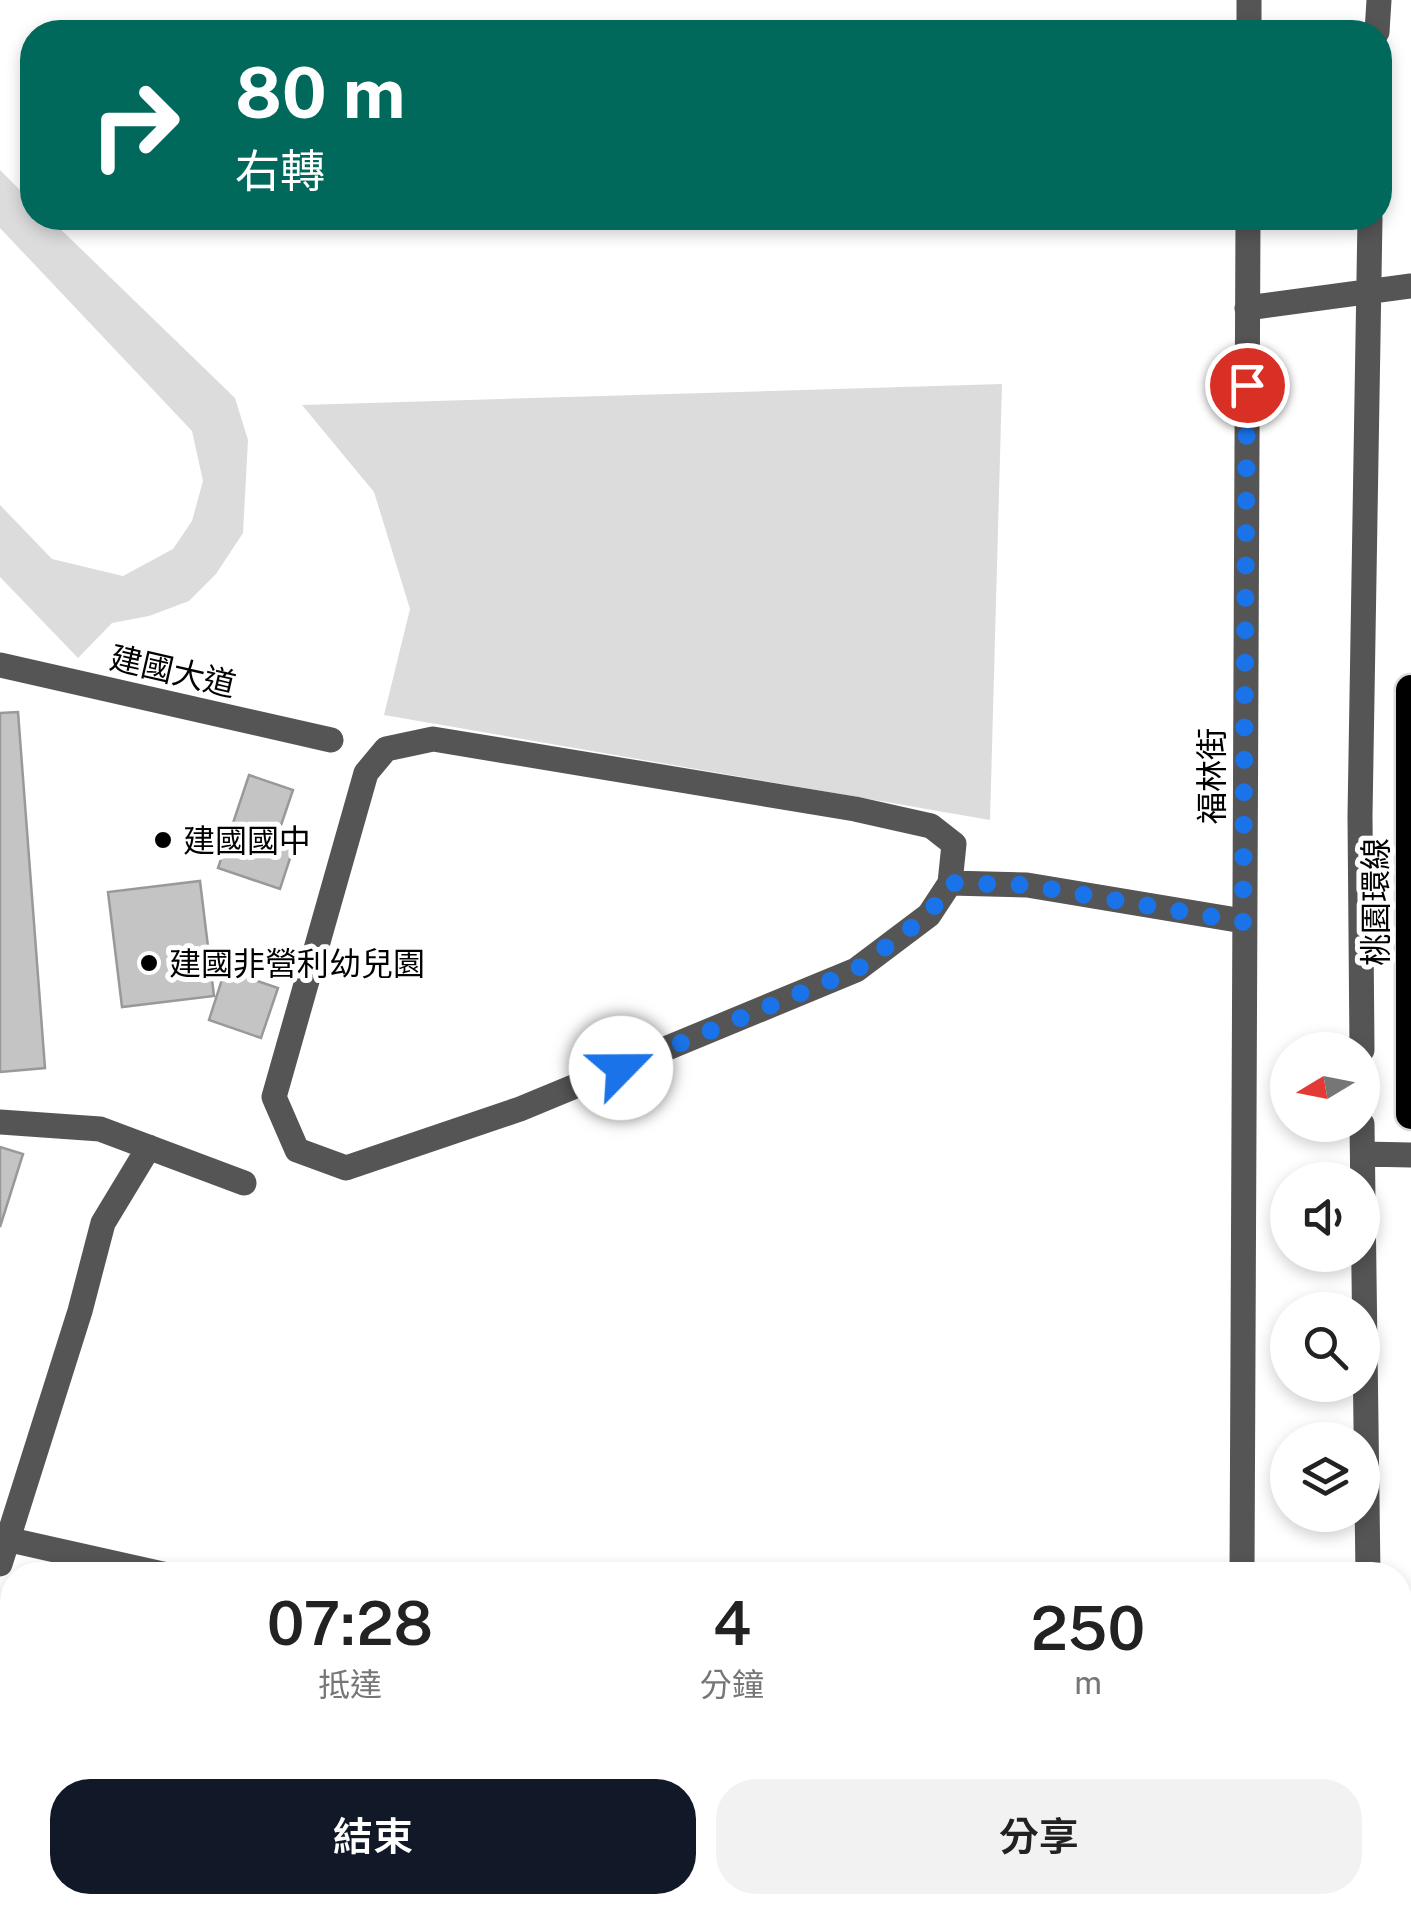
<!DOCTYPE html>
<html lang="zh-TW">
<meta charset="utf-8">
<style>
:root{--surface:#fff;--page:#f2f2f2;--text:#222;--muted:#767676;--accent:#111827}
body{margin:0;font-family:"Public Sans","Noto Sans TC",sans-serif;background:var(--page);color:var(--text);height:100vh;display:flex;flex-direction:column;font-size:38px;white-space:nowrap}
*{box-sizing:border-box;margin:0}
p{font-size:32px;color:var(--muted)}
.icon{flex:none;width:55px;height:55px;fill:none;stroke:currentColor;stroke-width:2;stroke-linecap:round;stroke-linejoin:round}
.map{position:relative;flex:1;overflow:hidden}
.side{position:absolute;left:0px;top:1562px;width:1412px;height:352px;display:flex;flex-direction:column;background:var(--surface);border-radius:40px 40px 0 0;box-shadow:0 5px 15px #0003}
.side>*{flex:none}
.top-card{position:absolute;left:20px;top:20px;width:1372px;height:210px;border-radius:40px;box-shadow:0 5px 15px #0003;background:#00695c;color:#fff;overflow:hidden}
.needle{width:65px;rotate:260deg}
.controls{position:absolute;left:1270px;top:1032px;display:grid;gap:20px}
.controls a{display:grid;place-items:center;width:110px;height:110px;border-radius:50%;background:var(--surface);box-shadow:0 5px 15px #0003;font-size:50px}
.pin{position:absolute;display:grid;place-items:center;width:85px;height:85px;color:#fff;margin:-42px;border:5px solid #fff;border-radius:50%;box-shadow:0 2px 10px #0007}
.me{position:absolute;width:110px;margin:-55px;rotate:67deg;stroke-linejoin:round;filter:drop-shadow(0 0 8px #0008)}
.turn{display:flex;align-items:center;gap:35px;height:210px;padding:0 50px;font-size:45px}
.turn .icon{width:130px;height:130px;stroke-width:2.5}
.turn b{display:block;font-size:70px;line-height:85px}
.eta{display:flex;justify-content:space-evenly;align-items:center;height:170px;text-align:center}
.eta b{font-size:60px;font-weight:600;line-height:70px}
.cta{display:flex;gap:20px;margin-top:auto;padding:20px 50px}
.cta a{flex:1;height:115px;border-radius:40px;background:var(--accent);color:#fff;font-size:40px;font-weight:600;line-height:115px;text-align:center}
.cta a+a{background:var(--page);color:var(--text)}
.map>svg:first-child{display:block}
.green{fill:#dcdcdc}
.building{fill:#c4c4c4;stroke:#999;stroke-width:2.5}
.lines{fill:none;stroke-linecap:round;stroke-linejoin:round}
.highway-casing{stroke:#dbdbdb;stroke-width:35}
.minor{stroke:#555;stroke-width:25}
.highway{stroke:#000;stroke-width:30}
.route{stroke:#1a73e8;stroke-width:18;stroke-dasharray:0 32.4}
.poi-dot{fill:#000;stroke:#fff;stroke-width:4}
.labels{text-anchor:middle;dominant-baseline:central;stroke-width:10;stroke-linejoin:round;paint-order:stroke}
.street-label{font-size:32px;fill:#000;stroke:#fff}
.poi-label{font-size:32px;fill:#000;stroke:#fff;text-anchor:start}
</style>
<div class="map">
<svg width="1411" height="1913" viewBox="0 0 1411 1913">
<rect width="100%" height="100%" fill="#fff"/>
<path class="green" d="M0,170L32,202V218H49L235,398L248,440L243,533L216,574L189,601L149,616L112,623L78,658L0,577V505L52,559L123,576L173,549L192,521L203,481L192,431L0,228Z
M1002,384L990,820L384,715L410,609L374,492L302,405Z"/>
<path class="building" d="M18,712L45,1068L0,1072V713Z
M249,775L293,790L279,831L297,837L280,889L218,868Z
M200,881L214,996L122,1007L108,892Z
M225,970L278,988L261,1038L209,1020Z
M0,1147L23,1154L0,1227Z"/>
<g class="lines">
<g class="highway-casing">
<path id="highway" d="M1411,690V1114"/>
</g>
<path class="minor" d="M1249,32V0
M1377,32L1379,0
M1247,308L1411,286
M0,665L331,740
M433,739L855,809L931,826L954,844L950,883L929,915L856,970L520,1109L346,1168L297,1150L274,1097L366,773L386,749Z
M950,883L1027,885L1243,921
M1362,1050L1360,816L1370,218
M0,1122L100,1129L244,1183
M1362,1124L1368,1575
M1363,1154L1411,1155
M6,1539L167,1575
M0,1564L80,1311L103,1223L149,1147
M1242,1575L1248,218
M789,1902L790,1913
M1002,1902L1003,1913
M1243,1902V1913
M1373,1902V1913"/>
<use href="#highway" class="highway"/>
</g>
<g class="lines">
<path class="route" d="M621,1068L856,970L929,914L950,883L1027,885L1243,922L1247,385"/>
</g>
<g class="poi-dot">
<circle cx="163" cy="840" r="10"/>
<circle cx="149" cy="963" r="10"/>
</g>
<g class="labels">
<g class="street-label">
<text transform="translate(173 671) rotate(13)">建國大道</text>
<text transform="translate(1211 776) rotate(-90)">福林街</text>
<text transform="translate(1375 902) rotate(-90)">桃園環線</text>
</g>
<g class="poi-label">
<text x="183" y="840">建國國中</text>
<text x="169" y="963">建國非營利幼兒園</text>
</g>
</g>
</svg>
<div class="controls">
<a><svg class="needle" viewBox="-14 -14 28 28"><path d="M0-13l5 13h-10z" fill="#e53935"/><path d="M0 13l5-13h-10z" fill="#767676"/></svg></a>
<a><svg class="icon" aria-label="sound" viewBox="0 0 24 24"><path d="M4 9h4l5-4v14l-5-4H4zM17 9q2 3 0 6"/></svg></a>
<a><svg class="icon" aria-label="search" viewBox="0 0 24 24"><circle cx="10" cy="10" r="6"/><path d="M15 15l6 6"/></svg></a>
<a><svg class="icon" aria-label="layers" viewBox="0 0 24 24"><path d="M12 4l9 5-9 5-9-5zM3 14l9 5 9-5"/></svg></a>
</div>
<div class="pin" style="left:1247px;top:385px;background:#d93025"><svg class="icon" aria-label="arrive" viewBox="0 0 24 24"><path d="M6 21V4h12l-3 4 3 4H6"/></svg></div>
<svg class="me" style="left:621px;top:1068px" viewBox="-20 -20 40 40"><circle r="19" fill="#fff"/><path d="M0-13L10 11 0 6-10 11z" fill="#1a73e8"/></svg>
<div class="top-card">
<div class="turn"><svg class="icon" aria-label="right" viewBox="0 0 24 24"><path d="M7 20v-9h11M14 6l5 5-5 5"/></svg><div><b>80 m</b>右轉</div></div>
</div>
<section class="side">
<div class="eta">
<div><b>07:28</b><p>抵達</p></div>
<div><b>4</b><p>分鐘</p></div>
<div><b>250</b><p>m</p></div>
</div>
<div class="cta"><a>結束</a><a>分享</a></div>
</section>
</div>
